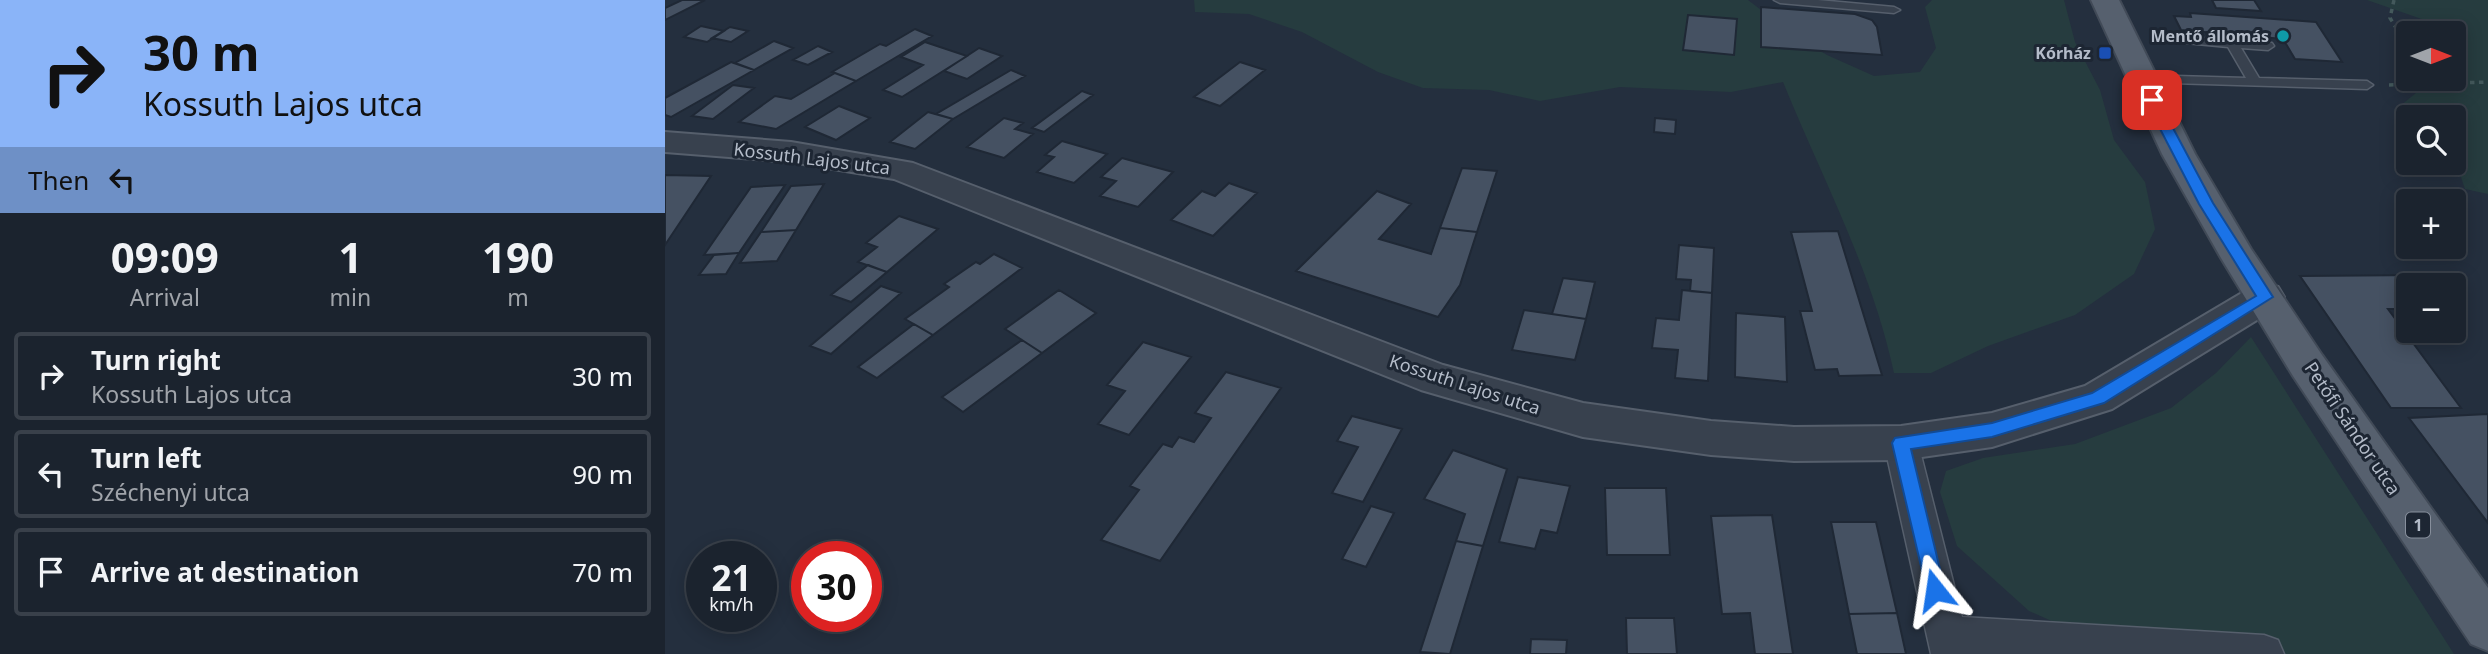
<!DOCTYPE html>
<meta charset="utf-8">
<style>
:root{--surface:#1b232e;--page:#282f3a;--text:#f1f3f6;--muted:#a0a4aa;--line:#39404a}
body{margin:0;font-family:"Noto Sans",sans-serif;background:var(--page);color:var(--text);height:100vh;display:flex;flex-direction:column;font-size:26px;white-space:nowrap}
*{box-sizing:border-box;margin:0}
p{font-size:23px;color:var(--muted)}
.icon{flex:none;width:38px;height:38px;fill:none;stroke:currentColor;stroke-width:2;stroke-linecap:round;stroke-linejoin:round}
.map{position:relative;flex:1;overflow:hidden}
.details{display:flex;flex-direction:column;background:var(--surface);width:665px}
.details>*{flex:none}
.hud{background:#8ab4f8;color:#111;overflow:hidden}
.needle{width:46px;rotate:90deg}
.tools{position:absolute;left:1731px;top:21px;display:grid;gap:14px}
.tools a{display:grid;place-items:center;width:70px;height:70px;border-radius:7px;background:var(--surface);box-shadow:0 4px 18px #0003,0 0 0 2px var(--line);font-size:35px}
.speed{position:absolute;left:21px;top:541px;display:flex;gap:14px;font-size:35px;font-weight:700;text-align:center}
.speed>*{display:grid;place-content:center;width:91px;height:91px;border-radius:50%;background:var(--surface);box-shadow:0 4px 18px #0003,0 0 0 2px var(--line);line-height:1}
.speed small{font-size:18px;font-weight:400}
.speed .limit{border:10px solid #d22;background:#fff;color:#111}
.pin{position:absolute;display:grid;place-items:center;width:60px;height:60px;color:#fff;margin:-30px;border-radius:14px;box-shadow:0 4px 10px #0006}
.me{position:absolute;width:77px;margin:-38px;rotate:345deg;stroke-linejoin:round;filter:drop-shadow(0 0 5px #0008)}
.turn{display:flex;align-items:center;gap:24px;height:147px;padding:0 28px;font-size:32px}
.turn .icon{width:91px;height:91px;stroke-width:2.5}
.turn b{display:block;font-size:49px;line-height:60px}
.then{display:flex;align-items:center;height:66px;padding:0 28px;background:#0003;gap:14px;font-size:26px}
.eta{display:flex;justify-content:space-evenly;align-items:center;height:119px;text-align:center}
.eta b{font-size:42px;font-weight:700;line-height:49px}
ul{padding:0;list-style:none}
li{display:flex;align-items:center;gap:21px;height:88px;margin:0 14px 10px;padding:0 14px;border:4px solid var(--line);border-radius:7px}
li div{flex:1}
li b{display:block;font-size:26px}
li em{font-style:normal}
main{display:flex;flex:1;min-height:0}
.map>svg:first-child{display:block}
.green{fill:#263c3f}
.building{fill:#455162;stroke:#1f2835;stroke-width:2}
.lines{fill:none;stroke-linecap:round;stroke-linejoin:round}
.service-casing{stroke:#565f6c;stroke-width:3}
.minor-casing{stroke:#565f6c;stroke-width:3}
.tertiary-casing{stroke:#565f6c;stroke-width:4}
.primary-casing{stroke:#414a57;stroke-width:4}
.path{stroke:#44595c;stroke-width:3.5;stroke-dasharray:4.5 4.5;stroke-linecap:butt}
.service{fill:#38414e;fill-rule:evenodd}
.minor{fill:#38414e;fill-rule:evenodd}
.tertiary{fill:#38414e;fill-rule:evenodd}
.primary{fill:#56606e;fill-rule:evenodd}
.route{fill:#1a73e8;stroke:#114b97;stroke-width:2}
.culture-dot{fill:#0f9aa8;stroke:#1d2633;stroke-width:2.5}
.transit-dot{fill:#1a4fb4;stroke:#1d2633;stroke-width:2.5}
.labels{text-anchor:middle;dominant-baseline:central;stroke-width:6;stroke-linejoin:round;paint-order:stroke}
.far-poi-label{font-size:16px;font-weight:bold;fill:#b4bcc9;stroke:#1d2633;text-anchor:end}
.shield{fill:#1d2633;stroke:#878f9c;stroke-width:2}
.shield-label{font-size:16px;font-weight:bold;fill:#b4bcc9}
.street-label{font-size:18px;fill:#b4bcc9;stroke:#1d2633}
</style>
<main>
<section class="details">
<div class="hud">
<div class="turn"><svg class="icon" aria-label="right" viewBox="0 0 24 24"><path d="M7 20v-9h11M14 6l5 5-5 5"/></svg><div><b>30 m</b>Kossuth Lajos utca</div></div>
<div class="then">Then<svg class="icon" aria-label="left" viewBox="0 0 24 24"><path d="M17 20v-9H6M10 6l-5 5 5 5"/></svg></div>
</div>
<div class="eta">
<div><b>09:09</b><p>Arrival</p></div>
<div><b>1</b><p>min</p></div>
<div><b>190</b><p>m</p></div>
</div>
<ul>
<li><svg class="icon" aria-label="right" viewBox="0 0 24 24"><path d="M7 20v-9h11M14 6l5 5-5 5"/></svg><div><b>Turn right</b><p>Kossuth Lajos utca</p></div><em>30 m</em></li>
<li><svg class="icon" aria-label="left" viewBox="0 0 24 24"><path d="M17 20v-9H6M10 6l-5 5 5 5"/></svg><div><b>Turn left</b><p>Széchenyi utca</p></div><em>90 m</em></li>
<li><svg class="icon" aria-label="arrive" viewBox="0 0 24 24"><path d="M6 21V4h12l-3 4 3 4H6"/></svg><div><b>Arrive at destination</b></div><em>70 m</em></li>
</ul>
</section>
<div class="map">
<svg width="1823" height="654" viewBox="0 0 1823 654">
<rect width="100%" height="100%" fill="#242f3e"/>
<path class="green" d="M529,0H1083L1126,33L1162,55L1209,76L1255,72L1271,48L1260,7L1267,0H1399L1410,42L1435,90L1449,140L1480,182L1490,229L1469,274L1410,315L1323,346L1266,373H1229C1207,270 1157,178 1118,82L1066,92L955,87L875,101L824,90L758,88L713,72L637,32L584,14L530,12Z
M1702,0H1823V194L1800,189L1792,165L1788,163V117H1743V128L1729,111L1768,79H1788L1791,31Z
M1586,337L1789,654H1531L1447,648L1364,611L1292,546L1275,492L1281,471L1318,458L1410,444L1506,408L1551,373Z"/>
<path class="building" d="M17,0H40L0,20V8Z
M1547,0H1589L1596,11L1551,8Z
M1096,7L1190,14L1207,20L1212,27L1217,55L1096,47Z
M1525,13L1651,22L1677,62L1630,59L1618,39L1516,30L1509,16L1526,17Z
M1023,15L1072,19L1069,55L1018,50Z
M36,26L59,31L42,42L19,37Z
M65,27L83,31L66,42L47,38Z
M250,29L267,36L191,81L167,72L215,44L221,46Z
M109,41L128,48L89,70L70,63Z
M260,42L302,56L237,97L218,90L258,65L236,57Z
M153,46L167,52L143,65L128,60Z
M314,48L337,56L302,79L279,71Z
M66,62L89,70L6,117L0,115V98Z
M575,62L600,70L555,106L529,97Z
M346,70L360,76L288,119L271,114Z
M170,73L191,81L111,129L74,122L110,96L126,99Z
M68,85L89,88L48,119L27,116Z
M417,91L428,95L379,132L367,128Z
M174,106L205,118L171,140L140,127Z
M263,112L288,119L250,149L225,142Z
M339,118L358,123L350,129L368,134L339,158L302,147Z
M990,118L1011,120L1010,134L989,132Z
M397,141L442,154L409,183L372,172L389,157L380,155Z
M457,158L508,172L473,207L435,196L451,181L436,177Z
M797,168L832,171L812,232L775,228Z
M0,175L46,176L0,245Z
M564,183L592,193L548,236L506,220L537,191L550,196Z
M159,184L131,230L96,232L126,186Z
M120,185L74,253L39,255L86,187Z
M712,191L746,204L714,239L766,254L775,228L812,232L795,285L773,317L631,271Z
M234,216L273,229L222,272L193,262L212,247L201,243Z
M131,230L112,261L75,263L96,232Z
M1173,231L1217,375L1174,376L1172,369L1150,370L1135,311H1147L1126,232Z
M1014,245L1049,248L1047,293L1025,291L1026,280L1011,279Z
M74,253L61,274L34,275L49,255Z
M329,254L357,268L268,335L240,319L284,287L279,284L311,262L315,264Z
M203,265L222,272L186,302L166,295Z
M1757,275L1765,285H1743V309H1723L1796,408H1726L1635,276Z
M898,278L930,282L921,319L887,314Z
M216,286L236,293L166,354L145,346Z
M394,290L431,313L377,353L340,329Z
M1017,290L1047,293L1043,381L1010,378L1013,350L987,348L991,318L1014,320Z
M859,310L921,319L910,360L847,350Z
M1071,313L1120,317L1122,382L1070,377Z
M249,324L268,335L212,378L193,367Z
M357,340L377,353L298,412L277,397Z
M478,342L526,357L464,435L433,424L460,391L442,385Z
M561,372L616,388L495,561L436,540L474,490L465,486L498,444L507,447L514,437L529,442L546,418L530,413Z
M1823,414V523L1744,418Z
M687,416L737,429L698,502L667,493L693,447L672,441Z
M788,450L842,469L818,546L791,541L800,514L759,499Z
M853,477L905,486L892,533L876,530L870,549L834,542Z
M940,488H1001L1005,555H942Z
M706,506L729,513L701,567L677,559Z
M1107,515L1128,654H1090L1085,613L1057,614L1046,516Z
M1166,522H1211L1232,613L1184,614Z
M791,541L818,546L785,654L755,652Z
M1232,613L1241,654H1192L1184,614Z
M961,618H1009L1012,654H962Z
M866,639L902,640L901,654H865Z"/>
<g class="lines">
<g class="service-casing">
<path id="service" d="M1109,0H1153L1229,7L1235,10L1229,13L1115,3Z
M1525,37L1607,43L1609,46L1603,50L1576,48L1594,78L1702,81L1708,85L1702,89L1472,82L1470,79L1476,75L1581,78L1563,47L1521,43L1519,41Z"/>
</g>
<g class="minor-casing">
<path id="minor" d="M1236,429L1248,433L1253,443L1297,617L1599,635L1613,640L1619,654H1266L1219,443L1224,433Z"/>
</g>
<g class="tertiary-casing">
<path id="tertiary" d="M0,132L126,142L248,163L778,365L918,403L1046,421L1129,427L1236,426L1327,413L1420,386L1587,287L1600,283L1613,287L1619,297L1613,307L1447,409L1327,447L1236,460L1129,461L1046,455L918,437L756,390L229,179L126,162L0,152Z"/>
</g>
<g class="primary-casing">
<path id="primary" d="M1426,0H1454L1530,154L1586,249L1657,355L1823,588V651L1806,644L1628,376L1556,258L1497,154Z"/>
</g>
<path class="path" d="M1729,0L1725,18L1743,47
M1724,85L1823,82"/>
<use href="#service" class="service"/>
<use href="#minor" class="minor"/>
<use href="#tertiary" class="tertiary"/>
<use href="#primary" class="primary"/>
</g>
<path class="route" d="M1487,96L1493,100L1548,203L1608,297L1439,403L1327,437L1246,449L1280,590L1277,596L1270,599L1263,596L1227,443L1230,438L1327,423L1427,393L1591,296L1534,204L1480,100Z"/>
<circle class="culture-dot" cx="1618" cy="36" r="7"/>
<rect class="transit-dot" x="1433" y="46" width="14" height="14" rx="3.5"/>
<g class="labels">
<g class="far-poi-label">
<text x="1604" y="36">Mentő állomás</text>
<text x="1426" y="53">Kórház</text>
</g>
<rect class="shield" x="1741" y="512.5" width="24" height="25" rx="5"/>
<g class="shield-label">
<text x="1753" y="525">1</text>
</g>
<g class="street-label">
<text transform="translate(147 158) rotate(7)">Kossuth Lajos utca</text>
<text transform="translate(800 384) rotate(18)">Kossuth Lajos utca</text>
<text transform="translate(1688 428) rotate(56)">Petőfi Sándor utca</text>
</g>
</g>
</svg>
<div class="tools">
<a><svg class="needle" viewBox="-14 -14 28 28"><path d="M0-13l5 13h-10z" fill="#e53935"/><path d="M0 13l5-13h-10z" fill="#a0a4aa"/></svg></a>
<a><svg class="icon" aria-label="search" viewBox="0 0 24 24"><circle cx="10" cy="10" r="6"/><path d="M15 15l6 6"/></svg></a>
<a>+</a>
<a>−</a>
</div>
<div class="speed"><div>21<small>km/h</small></div><div class="limit">30</div></div>
<div class="pin" style="left:1487px;top:100px;background:#d93025"><svg class="icon" aria-label="arrive" viewBox="0 0 24 24"><path d="M6 21V4h12l-3 4 3 4H6"/></svg></div>
<svg class="me" style="left:1270px;top:590px" viewBox="-20 -20 40 40"><path d="M0-17L14 15 0 8-14 15z" fill="#1a73e8" stroke="#fff" stroke-width="4"/></svg>
</div>
</main>
